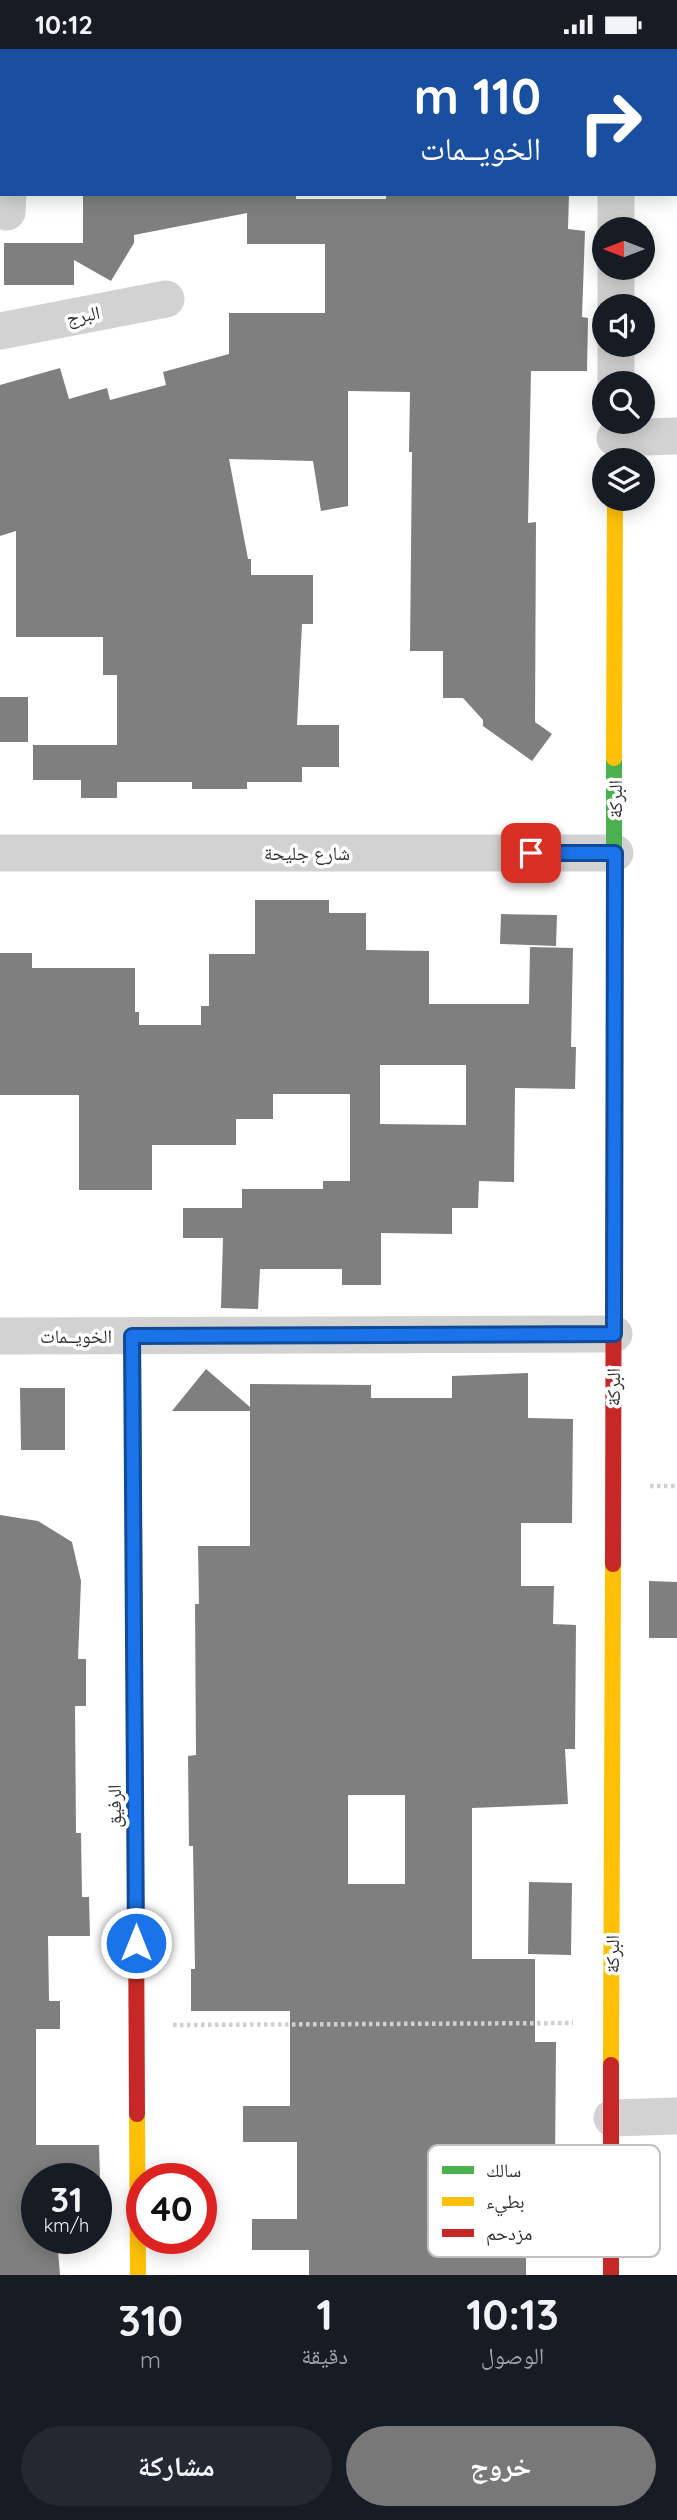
<!DOCTYPE html>
<html lang="ar">
<meta charset="utf-8">
<style>
:root{--surface:#171b24;--page:#242831;--text:#f1f3f6;--muted:#9ea1a6;--accent:#787878}
body{margin:0;font-family:Quicksand,"Noto Naskh Arabic",sans-serif;background:var(--page);color:var(--text);direction:rtl;height:100vh;display:flex;flex-direction:column;font-size:26px;white-space:nowrap}
*{box-sizing:border-box;margin:0}
p{font-size:23px;color:var(--muted)}
.icon{flex:none;width:38px;height:38px;fill:none;stroke:currentColor;stroke-width:2;stroke-linecap:round;stroke-linejoin:round}
.map{position:relative;height:2226px;overflow:hidden;direction:ltr}
.drawer{display:flex;flex-direction:column;background:var(--surface);flex:1}
.drawer>*{flex:none}
.hud{position:absolute;left:0px;top:0px;width:677px;height:147px;box-shadow:0 4px 18px #0003;direction:rtl;background:#1a4fa0;color:#fff;overflow:hidden}
.needle{width:46px;rotate:270deg}
.buttons{position:absolute;left:592px;top:168px;display:grid;gap:14px}
.buttons a{display:grid;place-items:center;width:63px;height:63px;border-radius:50%;background:var(--surface);box-shadow:0 4px 18px #0003;font-size:35px}
.speed{position:absolute;left:21px;top:2114px;display:flex;gap:14px;font-size:35px;font-weight:700;text-align:center}
.speed>*{display:grid;place-content:center;width:91px;height:91px;border-radius:50%;background:var(--surface);box-shadow:0 4px 18px #0003;line-height:1}
.speed small{font-size:18px;font-weight:400}
.speed .limit{border:10px solid #d22;background:#fff;color:#111}
.pin{position:absolute;display:grid;place-items:center;width:60px;height:60px;color:#fff;margin:-30px;border-radius:14px;box-shadow:0 4px 10px #0006}
.me{position:absolute;width:77px;margin:-38px;rotate:0deg;stroke-linejoin:round;filter:drop-shadow(0 0 5px #0008)}
.turn{display:flex;align-items:center;gap:24px;height:147px;padding:0 21px;font-size:32px}
.turn .icon{width:91px;height:91px;stroke-width:2.5}
.turn b{display:block;font-size:49px;line-height:60px}
.eta{display:flex;justify-content:space-evenly;align-items:center;height:119px;text-align:center}
.eta b{font-size:42px;font-weight:700;line-height:49px}
.button{display:flex;gap:14px;margin-top:auto;padding:14px 21px}
.button a{flex:1;height:80px;border-radius:42px;background:var(--accent);color:#fff;font-size:28px;font-weight:700;line-height:80px;text-align:center}
.button a+a{background:var(--page);color:var(--text)}
.status{display:flex;justify-content:space-between;align-items:center;height:49px;padding:0 35px;background:var(--surface);direction:ltr}
.status svg{height:19px;fill:currentColor}
.map>svg:first-child{display:block}
.building{fill:#7f7f7f;fill-rule:evenodd}
.lines{fill:none;stroke-linecap:round;stroke-linejoin:round}
.path{stroke:#d0d0d0;stroke-width:4.5;stroke-dasharray:3.5 3.5;stroke-linecap:butt}
.street{stroke:#d2d2d2;stroke-width:37}
.fast{stroke:#4caf50;stroke-width:16}
.slow{stroke:#ffc107;stroke-width:16}
.jam{stroke:#c62828;stroke-width:16}
.route-casing{stroke:#114b97;stroke-width:18}
.route{stroke:#1a73e8;stroke-width:12}
.labels{text-anchor:middle;dominant-baseline:central;stroke-width:7;stroke-linejoin:round;paint-order:stroke}
.street-label{font-size:19px;fill:#303030;stroke:#fff}
.key{fill:#fff;stroke:#c1c1c1;stroke-width:2}
.key-label{font-size:19px;fill:#303030}
</style>
<div class="status"><b>10:12</b><svg viewBox="0 0 49 12"><path d="M0 12V9h3v3zM5 12V6h3v6zM10 12V3h3v9zM15 12V0h3v12zM26 1h20v11H26zM47 4h2v5h-2z"/></svg></div>
<div class="map">
<svg width="677" height="2226" viewBox="0 0 677 2226">
<rect width="100%" height="100%" fill="#fff"/>
<path class="building" d="M83,145H296V150H386V145H569L568,180L585,182L582,268L588,269L587,322H531L528,474L536,473L535,673L552,685L532,712L483,677V671L463,649H443V602H410L412,403H409L410,343L348,342V457L321,462L313,412L229,410L248,510H251V526H313V575H302L297,676H339V718H302V733H247V740H192V733H117V749H81V731H33V696H117V626H103V588H16V482L0,487V336L60,319L69,350L107,339L110,351L166,336L163,323L229,305V264H325V195H247V164L134,186V194L111,232L74,211V236H4V194H83Z
M0,648H28V693H0Z
M255,851H329V864H366V901L429,902V955H529L530,898L573,899L571,998H576L575,1040L515,1039L514,1133L479,1132L478,1159H452V1185L381,1184V1236H342V1220H260L258,1260L221,1259L223,1189H183V1159H242V1140H323V1132H350V1045H273V1070H236V1096H152V1141H79V1046H0V904H32V919H135V963H139V976H201V957H209V905H255ZM380,1016H466V1076L380,1075Z
M501,865L557,866L556,897L500,895Z
M206,1320L250,1358V1335L371,1336V1349H452V1327L528,1324V1369L573,1370L572,1474H521V1537H554L553,1575L576,1576L575,1700H565L568,1755L472,1759V1910H535V1993H556L555,2119H580V2165L526,2164V2226H309V2201H252V2170H297V2093H243V2057H290V1962H191V1920H195L193,1797H189L188,1707L196,1706L195,1555H199L198,1497H250V1362H172ZM348,1746H405V1835H348Z
M20,1339H65V1401H21Z
M0,1466L38,1472L72,1493L81,1532L78,1610H86V1657H75L76,1784H81L82,1848H89L90,1887H48L49,1952H60V1980H36V2096H99L100,2130H37V2189H57L60,2226H0Z
M649,1532L677,1533V1589H649Z
M529,1833L572,1834L571,1906L528,1905Z"/>
<g class="lines">
<path class="path" d="M650,1437H677
M173,1976L573,1974"/>
<path class="street" d="M616,2V0
M0,53L2,55
M7,163L8,145
M616,180V145
M616,257V219
M0,282L166,250
M616,334V296
M615,389L677,387
M0,804H615
M0,1287L614,1285
M612,2069L677,2067"/>
<path class="fast" d="M614,1069V709
M133,1287L135,1657"/>
<path class="slow" d="M614,709L615,450
M611,2016L613,1515
M137,2065L138,2226"/>
<path class="jam" d="M613,1515L614,1069
M135,1657L137,2065
M611,2226V2016"/>
</g>
<g class="lines">
<g class="route-casing">
<path id="route" d="M136,1894L132,1287L614,1285L615,804H531"/>
</g>
<use href="#route" class="route"/>
</g>
<g class="labels">
<g class="street-label">
<text transform="translate(83 266) rotate(-11)">البرج</text>
<text transform="translate(615 750) rotate(-90)">البركة</text>
<text x="307" y="804">شارع جليحة</text>
<text x="76" y="1287">الخويــمات</text>
<text transform="translate(613 1338) rotate(-90)">البركة</text>
<text transform="translate(114 1757) rotate(-90)">الرفيق</text>
<text transform="translate(612 1905) rotate(-90)">البركة</text>
</g>
</g>
<rect x="428" y="2096" width="232" height="112" rx="10" class="key"/>
<rect x="442" y="2117" width="32" height="8" fill="#4caf50"/>
<rect x="442" y="2148" width="32" height="9" fill="#ffc107"/>
<rect x="442" y="2180" width="32" height="8" fill="#c62828"/>
<g class="key-label">
<text x="486" y="2128">سالك</text>
<text x="486" y="2159">بطيء</text>
<text x="486" y="2191">مزدحم</text>
</g>
</svg>
<div class="buttons">
<a><svg class="needle" viewBox="-14 -14 28 28"><path d="M0-13l5 13h-10z" fill="#e53935"/><path d="M0 13l5-13h-10z" fill="#9ea1a6"/></svg></a>
<a><svg class="icon" aria-label="sound" viewBox="0 0 24 24"><path d="M4 9h4l5-4v14l-5-4H4zM17 9q2 3 0 6"/></svg></a>
<a><svg class="icon" aria-label="search" viewBox="0 0 24 24"><circle cx="10" cy="10" r="6"/><path d="M15 15l6 6"/></svg></a>
<a><svg class="icon" aria-label="layers" viewBox="0 0 24 24"><path d="M12 4l9 5-9 5-9-5zM3 14l9 5 9-5"/></svg></a>
</div>
<div class="speed"><div>31<small>km/h</small></div><div class="limit">40</div></div>
<div class="pin" style="left:531px;top:804px;background:#d93025"><svg class="icon" aria-label="arrive" viewBox="0 0 24 24"><path d="M6 21V4h12l-3 4 3 4H6"/></svg></div>
<svg class="me" style="left:136px;top:1894px" viewBox="-20 -20 40 40"><circle r="17" fill="#1a73e8" stroke="#fff" stroke-width="3"/><path d="M0-11L8 9 0 5-8 9z" fill="#fff"/></svg>
<div class="hud">
<div class="turn"><svg class="icon" aria-label="right" viewBox="0 0 24 24"><path d="M7 20v-9h11M14 6l5 5-5 5"/></svg><div><b>110 m</b>الخويــمات</div></div>
</div>
</div>
<section class="drawer">
<div class="eta">
<div><b>10:13</b><p>الوصول</p></div>
<div><b>1</b><p>دقيقة</p></div>
<div><b>310</b><p>m</p></div>
</div>
<div class="button"><a>خروج</a><a>مشاركة</a></div>
</section>
